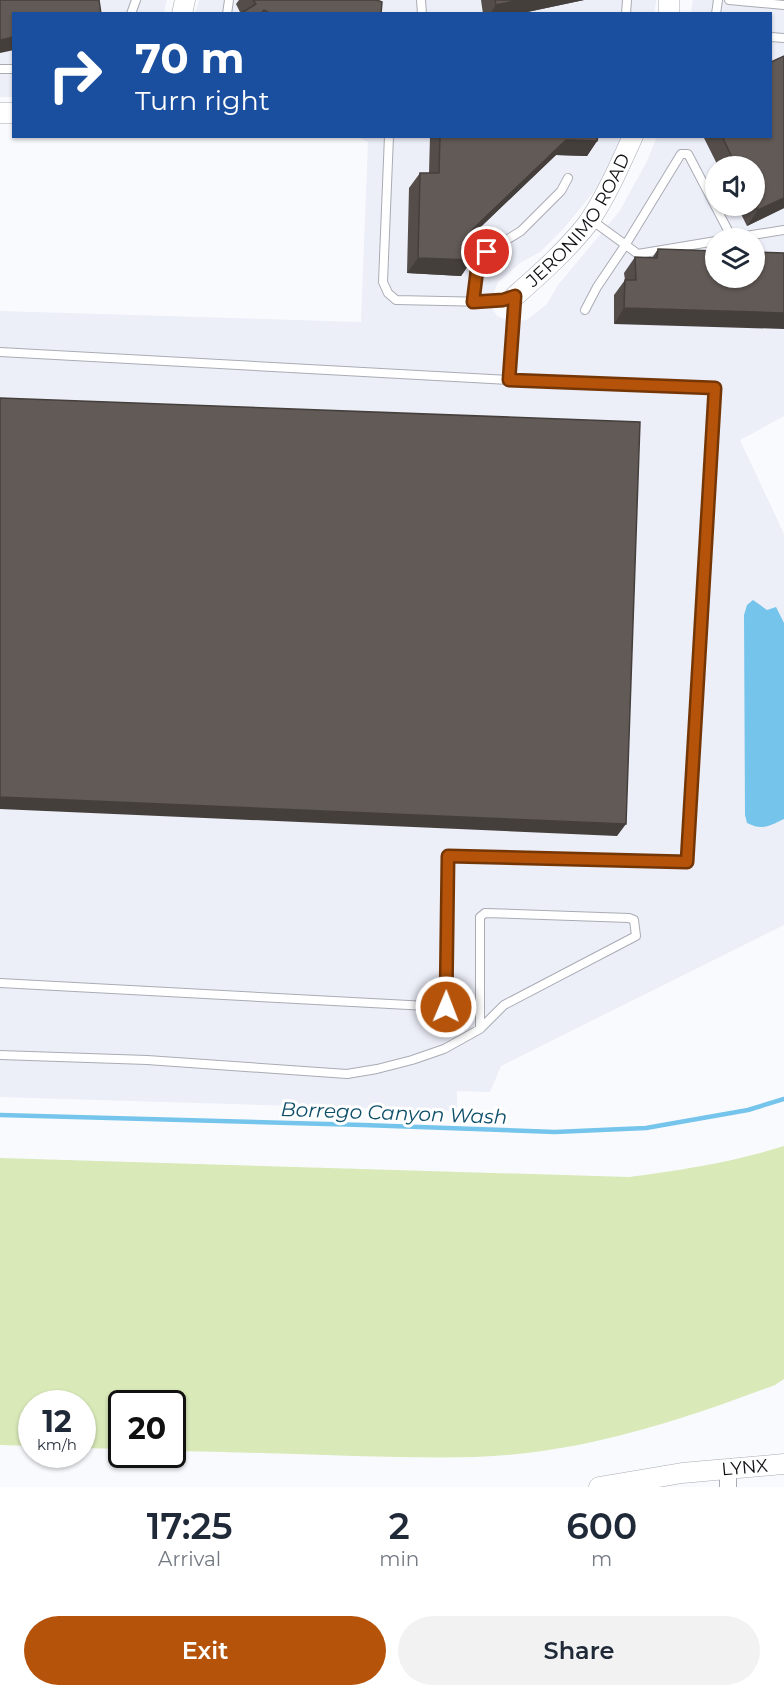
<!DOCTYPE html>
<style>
:root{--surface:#fff;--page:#f2f2f3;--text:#1f2937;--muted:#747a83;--accent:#b45309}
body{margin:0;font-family:Montserrat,sans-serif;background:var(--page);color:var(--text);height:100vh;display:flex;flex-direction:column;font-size:22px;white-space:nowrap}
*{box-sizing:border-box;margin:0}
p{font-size:20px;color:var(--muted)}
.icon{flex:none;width:33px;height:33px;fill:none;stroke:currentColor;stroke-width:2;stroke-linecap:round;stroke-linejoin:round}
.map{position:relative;height:1487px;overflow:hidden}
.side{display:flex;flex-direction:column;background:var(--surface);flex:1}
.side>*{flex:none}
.top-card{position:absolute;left:12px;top:12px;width:760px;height:126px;border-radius:0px;box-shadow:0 2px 4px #0004;background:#1a4fa0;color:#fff;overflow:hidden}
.controls{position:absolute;left:705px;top:156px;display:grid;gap:12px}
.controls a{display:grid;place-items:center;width:60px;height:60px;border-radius:50%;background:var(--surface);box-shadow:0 2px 4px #0004;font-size:30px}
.speed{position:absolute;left:18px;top:1390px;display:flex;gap:12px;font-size:30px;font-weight:700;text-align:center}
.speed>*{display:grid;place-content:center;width:78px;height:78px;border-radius:50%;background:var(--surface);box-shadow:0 2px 4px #0004;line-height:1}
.speed small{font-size:15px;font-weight:400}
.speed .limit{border:3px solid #111;border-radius:9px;background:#fff;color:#111}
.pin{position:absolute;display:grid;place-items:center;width:51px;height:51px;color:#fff;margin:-26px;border:3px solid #fff;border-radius:50%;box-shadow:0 2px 6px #0007}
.me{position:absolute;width:66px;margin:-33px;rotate:1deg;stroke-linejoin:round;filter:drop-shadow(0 0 4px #0008)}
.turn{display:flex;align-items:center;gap:21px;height:126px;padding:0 24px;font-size:27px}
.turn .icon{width:78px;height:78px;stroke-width:2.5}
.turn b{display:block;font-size:42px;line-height:51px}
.eta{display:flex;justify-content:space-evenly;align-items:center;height:102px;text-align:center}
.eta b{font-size:36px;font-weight:600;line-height:42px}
.cta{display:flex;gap:12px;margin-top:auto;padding:12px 24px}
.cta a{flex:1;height:69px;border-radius:36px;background:var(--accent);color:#fff;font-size:24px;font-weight:600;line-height:69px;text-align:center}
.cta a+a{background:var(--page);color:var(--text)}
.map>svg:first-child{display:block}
.built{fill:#eceef8;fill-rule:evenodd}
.green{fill:#d9e9b8}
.water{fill:#75c4eb}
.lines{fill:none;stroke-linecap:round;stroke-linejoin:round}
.stream{stroke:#75c4eb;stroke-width:4.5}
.service-casing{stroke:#a9acb4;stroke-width:10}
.minor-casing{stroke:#a9acb4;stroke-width:18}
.tertiary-casing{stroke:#a9acb4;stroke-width:21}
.service{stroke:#fff;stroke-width:8}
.minor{stroke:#fff;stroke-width:16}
.tertiary{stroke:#fff;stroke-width:20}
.wall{fill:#544d4a}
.shaded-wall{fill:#453f3c}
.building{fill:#625a56;stroke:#453f3c;stroke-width:1.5}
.route-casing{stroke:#753606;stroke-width:15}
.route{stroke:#b45309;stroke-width:10}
.labels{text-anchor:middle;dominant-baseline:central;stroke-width:6;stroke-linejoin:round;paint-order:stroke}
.street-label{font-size:18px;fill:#0f1013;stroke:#fff}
.water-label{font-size:20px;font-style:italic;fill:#0e4f6a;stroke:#fff}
</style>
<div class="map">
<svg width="784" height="1487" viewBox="0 0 784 1487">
<rect width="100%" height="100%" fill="#f9fafe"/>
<path class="built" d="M0,0H167L164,13L14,14L13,97H0Z
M199,0H656V3L654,14H195Z
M693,0H784V416L740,440L784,534V925L501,1066L490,1092L457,1091V1111L0,1097V311L361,322L368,142L358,137H622L600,184L564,228L540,252L520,263L498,282L493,295L492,308L497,316L511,322L527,320L547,304L558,285L619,212L646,163L657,137L771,136V14L691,13ZM716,166H754V206H716ZM716,238H754V278H716Z"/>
<path class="green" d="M784,1146V1379L775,1385C695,1415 613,1443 527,1453C469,1460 412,1457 354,1456C294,1454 233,1452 173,1451L172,1404H122L121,1449L83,1448L82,1404H32L31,1446L0,1445V1158L629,1177C682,1170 733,1162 784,1146Z"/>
<path class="water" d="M753,600L767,610L776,607L784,623V819C769,826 763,831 747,823L745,815L744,615L747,605Z"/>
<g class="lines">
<path class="stream" d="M0,1115L363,1125L555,1132L646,1128L748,1110L784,1099"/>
<g class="service-casing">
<path id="service" d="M421,0L422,14
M729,0L784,5
M131,14L136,0
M227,14L229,0
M626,14L627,0
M716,14L718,0
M771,37L784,38
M0,69H14
M590,219L638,254L716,241
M733,238L784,230
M473,302L478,262L487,252L521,231L561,191L568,178
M585,310L597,287L626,244L681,154H688L732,238
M0,352L509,380L515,296L503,300L489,302L396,300L388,293L383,282L389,136
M0,983L446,1007L448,856L687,863L715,388L509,380
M0,1055L147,1060L347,1074L377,1069L412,1060L444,1049L480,1029L504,1005L636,936L634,920L629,918L485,913L480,917V1029"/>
</g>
<g class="minor-casing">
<path id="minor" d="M728,1487V1468"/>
</g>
<g class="tertiary-casing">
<g id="tertiary">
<path d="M182,14L185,0"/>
<path d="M669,14V0"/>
<path d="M0,113H14"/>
<path id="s1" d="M515,296C540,274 568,249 588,223C606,197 620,165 633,136"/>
<path id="s2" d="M599,1487L682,1473L784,1464"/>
</g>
</g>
<use href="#service" class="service"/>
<use href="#minor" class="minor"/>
<use href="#tertiary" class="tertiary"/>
</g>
<path class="wall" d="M239,0H377L381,14H241L236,4Z
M481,0H584L518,14H483Z
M784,56V208L747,226L737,206H754V166H718L703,136H771Z
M430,136H598L597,141L587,156L556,155L472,235V260L461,276L407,273L409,188L420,173H429Z
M658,249L716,251L614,324V295L625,280L624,273L635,257L652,258Z"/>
<path class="shaded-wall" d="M519,0H584L518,14H490L496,5Z
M14,37V50L0,53V40Z
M566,140L597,141L587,156L556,155L462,245L472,230Z
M784,198V208L747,226L758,210Z
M418,258L472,260L461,276L407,273Z
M624,308L784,313V329L614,324Z
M0,797L626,824L617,836L0,809Z"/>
<path class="building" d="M0,0H99L101,14H14V37L0,40Z
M253,0H377L382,2L381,14H271L264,10L261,14H247L243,12L256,4Z
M495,0H519L496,5Z
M784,56V198L758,210L754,203V166H736L722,136H771V62Z
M440,136H598L597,141L566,140L472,230V260L418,258L420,173H439Z
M658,249L716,251V278H754V252L784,253V313L624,308L625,280H636L635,257L657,258Z
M0,398L640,422L626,824L0,797Z"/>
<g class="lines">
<g class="route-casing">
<path id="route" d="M446,1007L448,856L687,862L715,388L509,380L515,296L503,300L473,302L478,262L487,252"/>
</g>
<use href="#route" class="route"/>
</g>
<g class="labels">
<g class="street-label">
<text stroke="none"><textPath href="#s1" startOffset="100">JERONIMO ROAD</textPath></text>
<text stroke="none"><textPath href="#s2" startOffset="147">LYNX</textPath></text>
</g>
<g class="water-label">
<text transform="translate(394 1113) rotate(2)">Borrego Canyon Wash</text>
</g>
</g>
</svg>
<div class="controls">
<a><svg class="icon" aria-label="sound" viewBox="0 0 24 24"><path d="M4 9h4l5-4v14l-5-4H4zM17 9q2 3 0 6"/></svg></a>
<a><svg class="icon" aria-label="layers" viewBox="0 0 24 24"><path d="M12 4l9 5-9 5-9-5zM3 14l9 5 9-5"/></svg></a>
</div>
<div class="speed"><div>12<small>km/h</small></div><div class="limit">20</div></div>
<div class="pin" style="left:487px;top:252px;background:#d93025"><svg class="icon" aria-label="arrive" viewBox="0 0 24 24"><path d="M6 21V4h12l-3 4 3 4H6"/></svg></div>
<svg class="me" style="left:446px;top:1007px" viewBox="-20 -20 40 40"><circle r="17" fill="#b45309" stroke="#fff" stroke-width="3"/><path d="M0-11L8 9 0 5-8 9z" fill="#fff"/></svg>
<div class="top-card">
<div class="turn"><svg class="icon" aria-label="right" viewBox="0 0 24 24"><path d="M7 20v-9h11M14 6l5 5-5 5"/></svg><div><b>70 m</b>Turn right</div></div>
</div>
</div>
<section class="side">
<div class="eta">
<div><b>17:25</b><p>Arrival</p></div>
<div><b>2</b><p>min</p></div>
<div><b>600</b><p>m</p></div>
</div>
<div class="cta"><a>Exit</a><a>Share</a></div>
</section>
